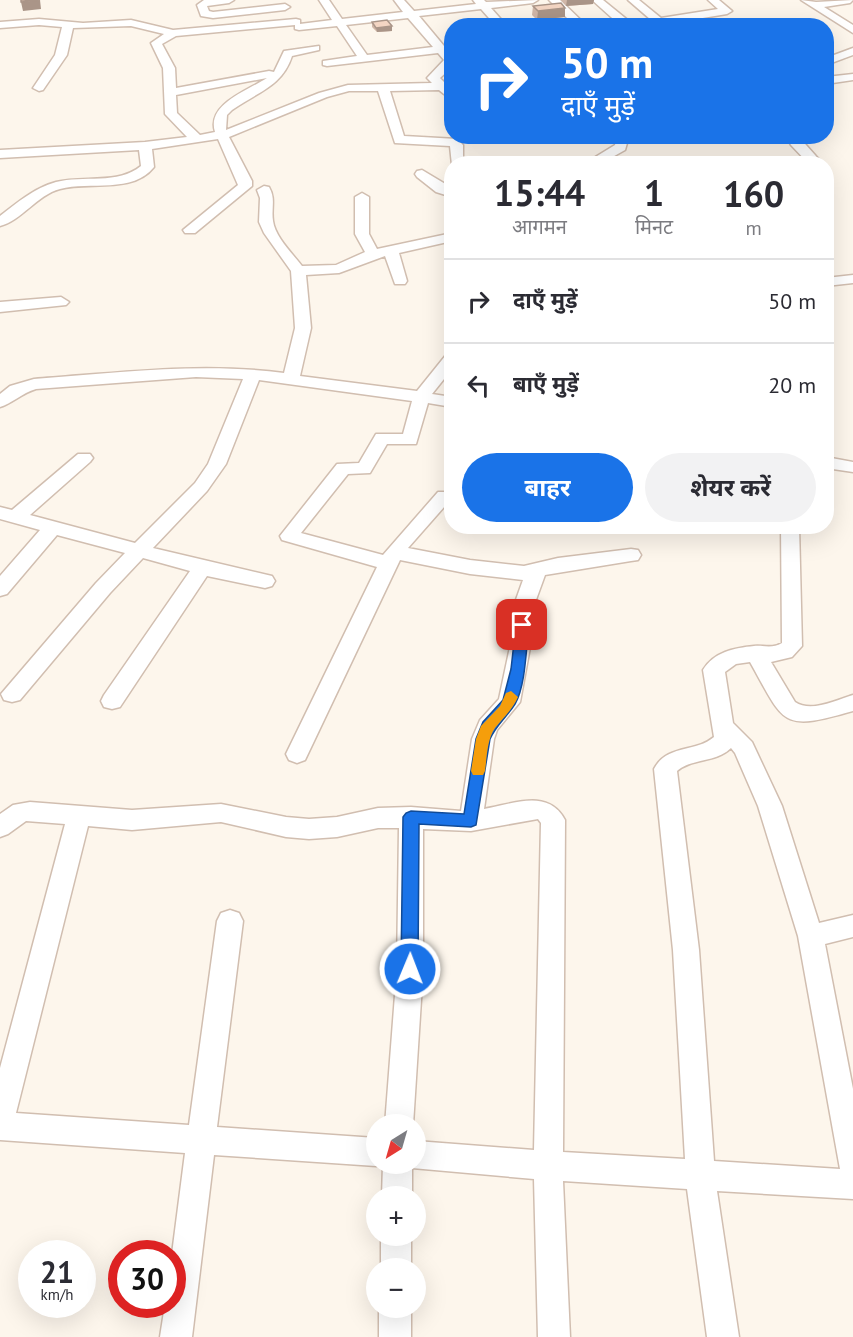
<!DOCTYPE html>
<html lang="hi">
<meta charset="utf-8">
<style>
:root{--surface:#fff;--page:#f2f2f3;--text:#2b2b33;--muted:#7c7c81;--line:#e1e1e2;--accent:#1a73e8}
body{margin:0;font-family:"PT Sans","Noto Sans Devanagari",sans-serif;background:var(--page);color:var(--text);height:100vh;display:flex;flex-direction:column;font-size:22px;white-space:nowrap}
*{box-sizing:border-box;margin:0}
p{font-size:20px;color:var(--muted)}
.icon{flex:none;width:33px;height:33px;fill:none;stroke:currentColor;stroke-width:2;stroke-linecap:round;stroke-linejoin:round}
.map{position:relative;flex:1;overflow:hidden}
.panel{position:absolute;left:444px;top:156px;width:390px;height:378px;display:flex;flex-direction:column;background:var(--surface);border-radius:24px;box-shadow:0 6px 24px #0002}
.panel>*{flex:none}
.banner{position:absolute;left:444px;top:18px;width:390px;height:126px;border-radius:24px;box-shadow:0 6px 24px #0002;background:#1a73e8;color:#fff;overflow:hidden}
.needle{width:39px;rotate:217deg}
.controls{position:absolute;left:366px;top:1114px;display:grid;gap:12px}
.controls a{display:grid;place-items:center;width:60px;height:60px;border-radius:50%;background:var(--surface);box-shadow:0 6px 24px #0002;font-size:30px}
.speed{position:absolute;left:18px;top:1240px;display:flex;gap:12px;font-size:30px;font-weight:700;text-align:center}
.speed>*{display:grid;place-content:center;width:78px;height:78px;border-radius:50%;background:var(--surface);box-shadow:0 6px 24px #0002;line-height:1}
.speed small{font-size:15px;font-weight:400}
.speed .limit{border:9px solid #d22;background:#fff;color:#111}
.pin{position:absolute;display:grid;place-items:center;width:51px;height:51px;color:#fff;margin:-26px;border-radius:12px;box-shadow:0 3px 9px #0006}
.me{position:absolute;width:66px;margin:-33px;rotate:1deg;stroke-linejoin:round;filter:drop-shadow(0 0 4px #0008)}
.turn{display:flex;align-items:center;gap:21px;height:126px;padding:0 18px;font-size:27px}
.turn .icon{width:78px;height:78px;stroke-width:2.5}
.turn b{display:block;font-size:42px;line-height:51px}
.eta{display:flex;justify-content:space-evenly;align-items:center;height:102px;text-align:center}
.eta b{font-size:36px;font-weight:700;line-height:42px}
.action{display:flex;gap:12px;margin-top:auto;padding:12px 18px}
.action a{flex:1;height:69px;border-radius:36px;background:var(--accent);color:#fff;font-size:24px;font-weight:700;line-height:69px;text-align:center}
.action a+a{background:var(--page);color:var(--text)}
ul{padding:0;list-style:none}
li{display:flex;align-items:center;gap:18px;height:84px;padding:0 18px;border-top:2px solid var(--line)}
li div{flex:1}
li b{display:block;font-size:22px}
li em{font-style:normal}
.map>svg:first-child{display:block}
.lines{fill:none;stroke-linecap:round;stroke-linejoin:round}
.street-casing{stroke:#d1beb0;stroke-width:3}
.street{fill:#fff;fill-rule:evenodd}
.wall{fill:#d1b7a8}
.shaded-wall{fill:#aa9588}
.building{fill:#f3d5c3;stroke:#aa9588;stroke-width:1.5}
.route{fill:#1a73e8;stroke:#114b97;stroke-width:1.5}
.slow{fill:#f59e0b}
</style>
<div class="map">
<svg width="853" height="1337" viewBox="0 0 853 1337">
<rect width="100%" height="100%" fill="#fdf6ec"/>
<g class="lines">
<g class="street-casing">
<path id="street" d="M234,0L229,3L207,6L209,11L213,12L285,4L290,7L285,10L213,18L201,16L197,5L204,0Z
M319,0H329L342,19L403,12L394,0H404L414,11L476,4L473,0H484L486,2L538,0L533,3L491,8L507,26H496L481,9L419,16L444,46L452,45V51L449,52L452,55V67L440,78L445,83H452V95L444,94L439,90L390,91L404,136L457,139L463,145V164H452V165L450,146L395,143L378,91H349L327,97L229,137L252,181V186L195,233H185L183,230L238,185L218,139L152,149L154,167C133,194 90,181 60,189C37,195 21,221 0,226V216C17,203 34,188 56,182C83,175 118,185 141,166L139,150L0,158V150L145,142L187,137L165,114L163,68L151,43L164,34L131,26L73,28L67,55L43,90L39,91L33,88L55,55L62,27L39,25L0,28V22L39,19L83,23L131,20L173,30L296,19L300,20V24L332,20ZM408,18L433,47L367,55L346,25ZM295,25V29L299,30L337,26L357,56L323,61V65L327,66L438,53L444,60L427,78L432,83L348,85L319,93L226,130L227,115L232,110C257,92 282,87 292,56L319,50V46L284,51L274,72L269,71L176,88L175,68L162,44L176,36ZM267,78C249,90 206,104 215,132L200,135L177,113L176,95Z
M549,0H560L587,26H575Z
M592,0H603L630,22L650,19L628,0H639L661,18L718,9L708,0H719L732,11L727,14L660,25L621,26Z
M801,0L816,2L853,0L850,3L824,7L853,25V33Z
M853,48V55L826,65V58Z
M853,74V80L826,84V77Z
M617,136H629L625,150L600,164H584L615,145Z
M786,136H798L823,164H809L791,145Z
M422,170L452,188V197L436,192L417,177L415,174L417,171Z
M264,186L269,187C276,199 271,208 273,221C275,237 293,254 302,266L336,265L365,252L355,234V197L362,193L369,197V234L377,249L452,233V241L399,253L407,281L405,284H395L385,256L339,273L306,275L311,328L300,376L417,391L446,355L452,353V369L432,394L452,397V407L428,403L416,444H387L370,473L348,474L301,533L383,555L438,492H450L452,498L408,548L470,560L524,566L558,558L631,549L638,550L641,555L638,560L631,561L545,575L533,608L531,642L520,702L497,730L494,739L484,809C513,804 548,788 565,820L563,1152L685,1159L673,950L654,769C667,744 695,753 714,737L703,670C714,652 734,648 754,646C763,645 772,649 782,643L781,526H799L802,646L792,657L771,662L795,702C811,713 836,700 853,695V711C780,732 785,724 750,662L736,664L725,672L733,723L752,742L782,806L819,923L853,915V937L825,944L853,1089V1199L717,1191L739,1337H707L687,1189L563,1181L570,1337H538L534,1179L412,1168V1197H382L383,1164H416V1141L534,1150L541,823L538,819L471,831L423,829V969L413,1125H385L397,969L399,828H378L337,837L309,839L286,837L221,822L132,830L88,826L16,1113L189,1125L217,921L221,913L230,910L239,913L243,921L217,1127L376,1138V1164H382L376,1166L214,1155L192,1337H160L165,1305H172V1254L185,1153L0,1140V1068L65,824L26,821L8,834L0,837V814L13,805L30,802L132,810L221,804L286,817L309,819L337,817L378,808L411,807L461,811L472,739L480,720L499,699L511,642L513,608L523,580L470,574L400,560L305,760L297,763L289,760L286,754L377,567L282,540L280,536L337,464L359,463L376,434H403L412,401L259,380L226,464L207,491L153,548L272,576L275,581L272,586L265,588L207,576L120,707L112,709L104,707L101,701L104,695L190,571L143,558L110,593L20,700L12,702L4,700L1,694L96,583L125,553L57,535L7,594L0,596V576L40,530L0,519V507L12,510L78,454H90L93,458L90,462L30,515L135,543L195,483L208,464L243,379L196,377L36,389C22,393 11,404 0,407V394L10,386L34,379C117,373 201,362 284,373L295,328L291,271L264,233L259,222L260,198L257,190ZM731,748L735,753L758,806L798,936L840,1169L714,1161L699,950L677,771C692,758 716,763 731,748Z
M853,275V283L826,286V278Z
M61,297L69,302L66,305L0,312V302Z
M826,457L853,462V472L826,468Z
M381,1236H411V1269H381Z
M379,1308H411V1337H379Z"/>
</g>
<use href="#street" class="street"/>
</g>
<path class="wall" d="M561,0H594L593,4L566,6Z
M533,6L565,17L537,20L532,15Z
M372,22L392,31L377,32L372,27Z"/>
<path class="shaded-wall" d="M40,0L41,9L23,11L21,2Z
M567,0H594L593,4L566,6Z
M565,8V17L537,20L538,11Z
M392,26V31L377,32L376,28Z"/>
<path class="building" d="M21,0H40L21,2Z
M561,3L565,8L538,11L533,6Z
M387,20L392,26L376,28L372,22Z"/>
<path class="route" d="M522,620L529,625C526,647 526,685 515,704C507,717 496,725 490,739L476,825L471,827L419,824L418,969L415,974L410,976L404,974L401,969L403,817L406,813L411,811L464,814L476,739L483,722L503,700L511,669L516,625Z"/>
<path class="slow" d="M511,691L518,697C512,710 504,717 495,728C487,739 487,757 485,771L483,775H473L471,771L476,739L481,726L500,706L506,693Z"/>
</svg>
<div class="controls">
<a><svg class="needle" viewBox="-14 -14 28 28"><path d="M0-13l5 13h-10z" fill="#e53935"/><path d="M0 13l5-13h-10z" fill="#7c7c81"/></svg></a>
<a>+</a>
<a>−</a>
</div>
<div class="speed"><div>21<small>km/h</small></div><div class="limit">30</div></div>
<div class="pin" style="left:522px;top:625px;background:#d93025"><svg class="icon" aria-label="arrive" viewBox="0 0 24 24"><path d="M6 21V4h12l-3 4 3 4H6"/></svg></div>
<svg class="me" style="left:410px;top:969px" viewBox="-20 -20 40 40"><circle r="17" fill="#1a73e8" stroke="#fff" stroke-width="3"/><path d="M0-11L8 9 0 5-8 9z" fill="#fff"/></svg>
<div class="banner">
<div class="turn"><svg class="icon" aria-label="right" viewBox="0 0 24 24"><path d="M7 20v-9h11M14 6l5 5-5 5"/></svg><div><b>50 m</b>दाएँ मुड़ें</div></div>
</div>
<section class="panel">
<div class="eta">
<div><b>15:44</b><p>आगमन</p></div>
<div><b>1</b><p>मिनट</p></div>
<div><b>160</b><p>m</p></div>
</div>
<ul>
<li><svg class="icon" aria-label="right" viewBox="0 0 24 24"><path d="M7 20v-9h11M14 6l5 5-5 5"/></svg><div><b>दाएँ मुड़ें</b></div><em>50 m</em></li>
<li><svg class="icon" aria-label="left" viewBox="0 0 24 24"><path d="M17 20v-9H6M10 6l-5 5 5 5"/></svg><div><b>बाएँ मुड़ें</b></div><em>20 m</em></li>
</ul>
<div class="action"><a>बाहर</a><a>शेयर करें</a></div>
</section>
</div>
